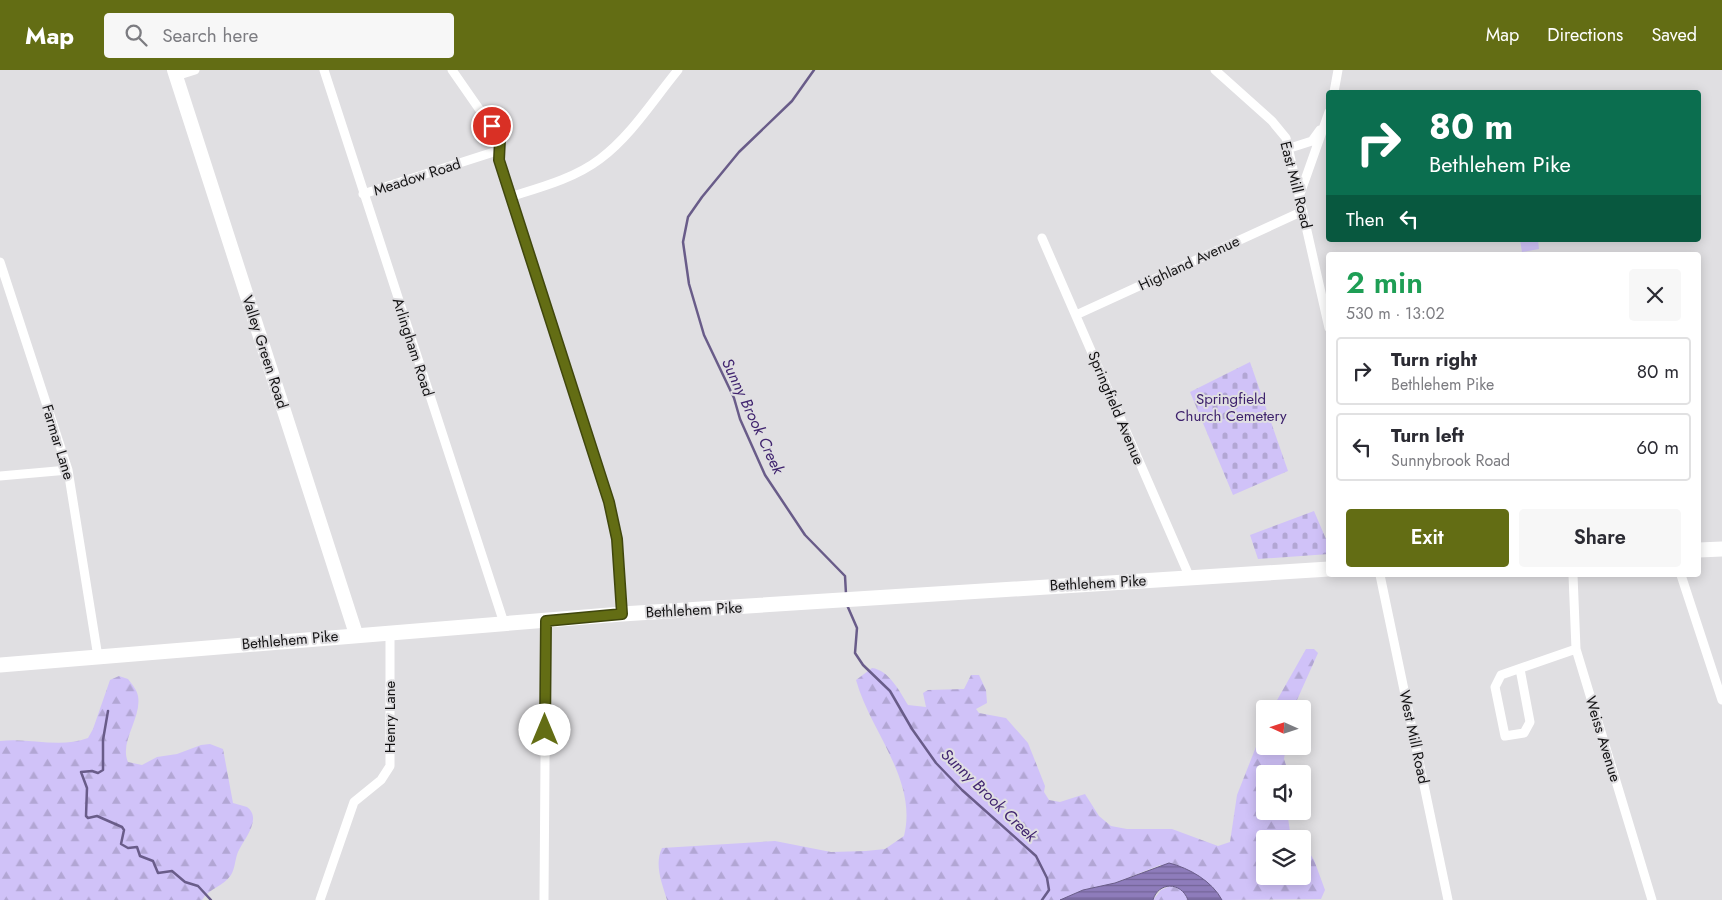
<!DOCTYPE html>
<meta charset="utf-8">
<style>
:root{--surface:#fff;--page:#f7f7f7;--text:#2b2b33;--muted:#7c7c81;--line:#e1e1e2;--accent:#636d14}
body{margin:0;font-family:Jost,sans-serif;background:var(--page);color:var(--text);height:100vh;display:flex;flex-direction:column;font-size:19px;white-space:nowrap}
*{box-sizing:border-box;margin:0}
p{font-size:16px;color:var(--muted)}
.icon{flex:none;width:28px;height:28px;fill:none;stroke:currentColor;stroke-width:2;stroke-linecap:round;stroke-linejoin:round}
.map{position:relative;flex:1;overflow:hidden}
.drawer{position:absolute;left:1326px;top:182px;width:375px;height:325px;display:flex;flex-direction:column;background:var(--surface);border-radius:5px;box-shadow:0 2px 12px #0003}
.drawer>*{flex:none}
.hud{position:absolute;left:1326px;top:20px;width:375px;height:152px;border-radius:5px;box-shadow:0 2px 12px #0003;background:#0b6e4f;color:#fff;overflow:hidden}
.needle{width:32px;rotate:273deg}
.fabs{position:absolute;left:1256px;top:630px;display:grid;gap:10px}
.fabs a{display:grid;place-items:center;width:55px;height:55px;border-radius:5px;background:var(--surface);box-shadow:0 2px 12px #0003;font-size:25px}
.pin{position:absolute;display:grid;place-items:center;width:42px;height:42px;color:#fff;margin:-21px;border:2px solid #fff;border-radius:50%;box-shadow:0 1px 5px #0007}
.me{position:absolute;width:55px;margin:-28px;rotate:0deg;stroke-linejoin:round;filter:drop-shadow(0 0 4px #0008)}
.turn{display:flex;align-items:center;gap:18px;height:105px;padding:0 20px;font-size:22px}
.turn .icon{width:65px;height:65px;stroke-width:2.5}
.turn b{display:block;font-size:35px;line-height:42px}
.then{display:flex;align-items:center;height:48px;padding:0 20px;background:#0003;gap:10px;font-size:19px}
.round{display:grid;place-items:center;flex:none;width:52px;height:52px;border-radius:5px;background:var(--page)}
.summary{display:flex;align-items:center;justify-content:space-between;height:85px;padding:0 20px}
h1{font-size:30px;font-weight:600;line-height:38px;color:#1e9e55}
.action{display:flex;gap:10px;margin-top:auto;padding:10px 20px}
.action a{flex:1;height:58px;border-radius:5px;background:var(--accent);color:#fff;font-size:20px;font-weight:600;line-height:58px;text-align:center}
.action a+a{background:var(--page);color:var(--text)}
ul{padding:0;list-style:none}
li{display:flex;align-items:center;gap:15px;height:68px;margin:0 10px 8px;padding:0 10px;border:2px solid var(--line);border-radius:5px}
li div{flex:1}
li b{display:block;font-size:19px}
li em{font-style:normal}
header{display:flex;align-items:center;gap:30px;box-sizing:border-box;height:70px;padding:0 25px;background:var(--accent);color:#fff}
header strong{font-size:24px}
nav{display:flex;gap:28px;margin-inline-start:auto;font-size:18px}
.search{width:350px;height:45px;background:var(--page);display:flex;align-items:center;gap:12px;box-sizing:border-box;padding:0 18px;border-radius:5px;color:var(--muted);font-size:19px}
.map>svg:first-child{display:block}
.forest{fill:url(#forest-firs)}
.cemetery{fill:url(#cemetery-stones)}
.pitch{fill:#d0c2f8}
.water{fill:url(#water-rules);stroke:#695c89}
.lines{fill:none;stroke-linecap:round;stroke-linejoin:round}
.stream{stroke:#695c89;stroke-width:2.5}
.street{stroke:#fff;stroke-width:9}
.secondary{stroke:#fff;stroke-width:14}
.primary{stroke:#fff;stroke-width:15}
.route-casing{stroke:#40470d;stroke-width:12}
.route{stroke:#636d14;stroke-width:9}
.labels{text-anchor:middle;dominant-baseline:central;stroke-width:4;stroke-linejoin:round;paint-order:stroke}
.street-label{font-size:15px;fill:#131213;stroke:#e0dfe2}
.park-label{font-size:15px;fill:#3d216c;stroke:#e0dfe2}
.water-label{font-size:16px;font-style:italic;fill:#40246f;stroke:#e0dfe2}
</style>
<header>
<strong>Map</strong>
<div class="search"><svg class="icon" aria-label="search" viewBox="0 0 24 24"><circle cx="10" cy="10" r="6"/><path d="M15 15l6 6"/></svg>Search here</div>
<nav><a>Map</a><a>Directions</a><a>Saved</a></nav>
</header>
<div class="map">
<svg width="1722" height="830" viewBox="0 0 1722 830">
<defs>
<pattern id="forest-firs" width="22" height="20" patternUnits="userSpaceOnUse" patternTransform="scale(1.25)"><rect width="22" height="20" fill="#d0c2f8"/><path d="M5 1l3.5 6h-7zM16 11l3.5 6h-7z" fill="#b2a6d4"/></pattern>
<pattern id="cemetery-stones" width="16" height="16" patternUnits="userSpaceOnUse" patternTransform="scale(1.25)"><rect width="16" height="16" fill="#d0c2f8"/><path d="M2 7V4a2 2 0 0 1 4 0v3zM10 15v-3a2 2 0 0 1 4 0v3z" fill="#b2a6d4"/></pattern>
<pattern id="water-rules" width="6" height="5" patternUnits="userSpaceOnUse" patternTransform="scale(1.25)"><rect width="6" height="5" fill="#8e7cbb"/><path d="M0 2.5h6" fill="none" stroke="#736497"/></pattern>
</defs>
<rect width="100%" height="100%" fill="#e0dfe2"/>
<path class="forest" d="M1306,579H1314L1318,583L1293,639H1272Z
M872,598C889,600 900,622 908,635L926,637L923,623L928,620L964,619L971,605H979L986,620L987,633L976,639L979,643L1006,648L1028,673L1045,716L1044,722L1049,730L1060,732L1085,724L1099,746L1111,756L1127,759H1172L1218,776L1230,772L1237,725L1265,654V676H1286L1284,689L1289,704H1265V741H1282L1288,748L1291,769H1265V806H1302L1304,774L1314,790L1325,820L1321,829L1222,830L1217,822L1160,795L1115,813L1083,820L1060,830H667C662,813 654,795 662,778L775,771L831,782L866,781L885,779L904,766C918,710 870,661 856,610Z
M119,606L128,609C132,614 137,620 138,626C142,648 119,671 128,692L142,695L157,687L177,684L201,675L210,674L223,679L233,733L247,737C263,749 243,770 238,782C235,789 235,799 231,805C223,817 209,818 202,830H0V671C29,667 59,679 88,668L93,659L110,610Z
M1170,816C1181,817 1184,820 1188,830H1153L1161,820Z"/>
<path class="cemetery" d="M1250,292L1288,401L1233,425L1190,322Z
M1314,441L1329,476V484L1258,489L1250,465Z"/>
<path class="pitch" d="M1520,170H1538L1539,179L1522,182Z"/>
<path class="water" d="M1169,793C1189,798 1212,811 1222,830H1188C1181,811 1158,812 1153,830H1060L1083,820L1115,813Z"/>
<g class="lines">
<path class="stream" d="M814,0L792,31L739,82L702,127L688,147L683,172L689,214L704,265L734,328L740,349L765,405L805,465L845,506L846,524
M847,535L857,558L855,583L863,595L890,621L912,659L936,693L962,720L1036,786L1047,808L1049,820L1042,830
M108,641L103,670V700L98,703L92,701L81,702L87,718L86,746L88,748L97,746L122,757L124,760L121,774L128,778L137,777L140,786L153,791L158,803L172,801L185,812L198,816L211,830"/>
<path class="street" d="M324,0L504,553
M452,0L500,69L499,89L609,432L617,474L622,544
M1215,0L1272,51L1286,68L1329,258
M176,6L195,0
M1334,22L1338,0
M1290,78L1312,71L1320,60
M363,124L500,80
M1300,124L1329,42
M513,126C542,117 575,108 600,89C631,66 654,29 678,0
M1042,168L1190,508
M0,192L68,400L98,587
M1076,245L1303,141
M0,406L68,400
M1380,505L1448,830
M1573,505L1576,579L1652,830
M1681,505L1722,630
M1520,599L1530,652L1524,663L1505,666L1495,617L1501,605L1576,579
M320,830L354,732L381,710L390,696V564
M544,830L546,551"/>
<path class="secondary" d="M174,0L356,564"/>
<path class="primary" d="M1699,480L1722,479
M0,595L622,544L1329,499"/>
</g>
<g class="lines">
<g class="route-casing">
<path id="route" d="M492,56L500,69L499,90L609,432L617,469L622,544L546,551L545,660"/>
</g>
<use href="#route" class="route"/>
</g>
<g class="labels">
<g class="street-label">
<text transform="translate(417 107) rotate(-18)">Meadow Road</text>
<text transform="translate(1296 115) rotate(76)">East Mill Road</text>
<text transform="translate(1189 193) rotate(-25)">Highland Avenue</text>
<text transform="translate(413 277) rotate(72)">Arlingham Road</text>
<text transform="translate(265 282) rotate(72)">Valley Green Road</text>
<text transform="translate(1116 338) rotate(67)">Springfield Avenue</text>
<text transform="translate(58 372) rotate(73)">Farmar Lane</text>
<text transform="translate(1098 513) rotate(-3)">Bethlehem Pike</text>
<text transform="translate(694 540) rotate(-3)">Bethlehem Pike</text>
<text transform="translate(290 570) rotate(-5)">Bethlehem Pike</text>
<text transform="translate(390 647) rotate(-90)">Henry Lane</text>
<text transform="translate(1414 667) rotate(78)">West Mill Road</text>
<text transform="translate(1603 669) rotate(73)">Weiss Avenue</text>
</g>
<g class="park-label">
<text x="1231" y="329">Springfield<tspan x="1231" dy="17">Church Cemetery</tspan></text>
</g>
<g class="water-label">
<text transform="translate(753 346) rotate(65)">Sunny Brook Creek</text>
<text transform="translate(989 725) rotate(44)">Sunny Brook Creek</text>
</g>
</g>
</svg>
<div class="fabs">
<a><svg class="needle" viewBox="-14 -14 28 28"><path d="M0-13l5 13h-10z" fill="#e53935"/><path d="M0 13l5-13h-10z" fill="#7c7c81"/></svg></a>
<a><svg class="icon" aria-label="sound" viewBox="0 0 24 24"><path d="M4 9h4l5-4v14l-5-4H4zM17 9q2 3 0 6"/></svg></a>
<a><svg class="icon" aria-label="layers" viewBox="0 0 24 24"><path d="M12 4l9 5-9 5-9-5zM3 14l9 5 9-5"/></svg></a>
</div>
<div class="pin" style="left:492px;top:56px;background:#d93025"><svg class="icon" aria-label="arrive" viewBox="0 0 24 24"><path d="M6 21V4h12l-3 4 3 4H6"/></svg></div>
<svg class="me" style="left:545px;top:660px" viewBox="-20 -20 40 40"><circle r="19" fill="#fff"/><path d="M0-13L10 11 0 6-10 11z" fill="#636d14"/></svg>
<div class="hud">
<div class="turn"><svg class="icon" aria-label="right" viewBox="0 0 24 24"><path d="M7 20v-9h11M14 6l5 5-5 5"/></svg><div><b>80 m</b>Bethlehem Pike</div></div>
<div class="then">Then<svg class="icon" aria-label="left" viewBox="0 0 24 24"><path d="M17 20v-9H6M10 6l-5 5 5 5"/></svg></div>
</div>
<section class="drawer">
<div class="summary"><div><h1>2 min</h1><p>530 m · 13:02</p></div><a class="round"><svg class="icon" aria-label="close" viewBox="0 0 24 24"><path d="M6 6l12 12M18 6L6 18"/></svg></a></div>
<ul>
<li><svg class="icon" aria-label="right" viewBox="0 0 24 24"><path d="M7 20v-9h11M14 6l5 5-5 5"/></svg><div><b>Turn right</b><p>Bethlehem Pike</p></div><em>80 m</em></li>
<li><svg class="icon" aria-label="left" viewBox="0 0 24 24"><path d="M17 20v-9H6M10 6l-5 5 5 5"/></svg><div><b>Turn left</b><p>Sunnybrook Road</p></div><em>60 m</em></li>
</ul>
<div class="action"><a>Exit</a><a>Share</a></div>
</section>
</div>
